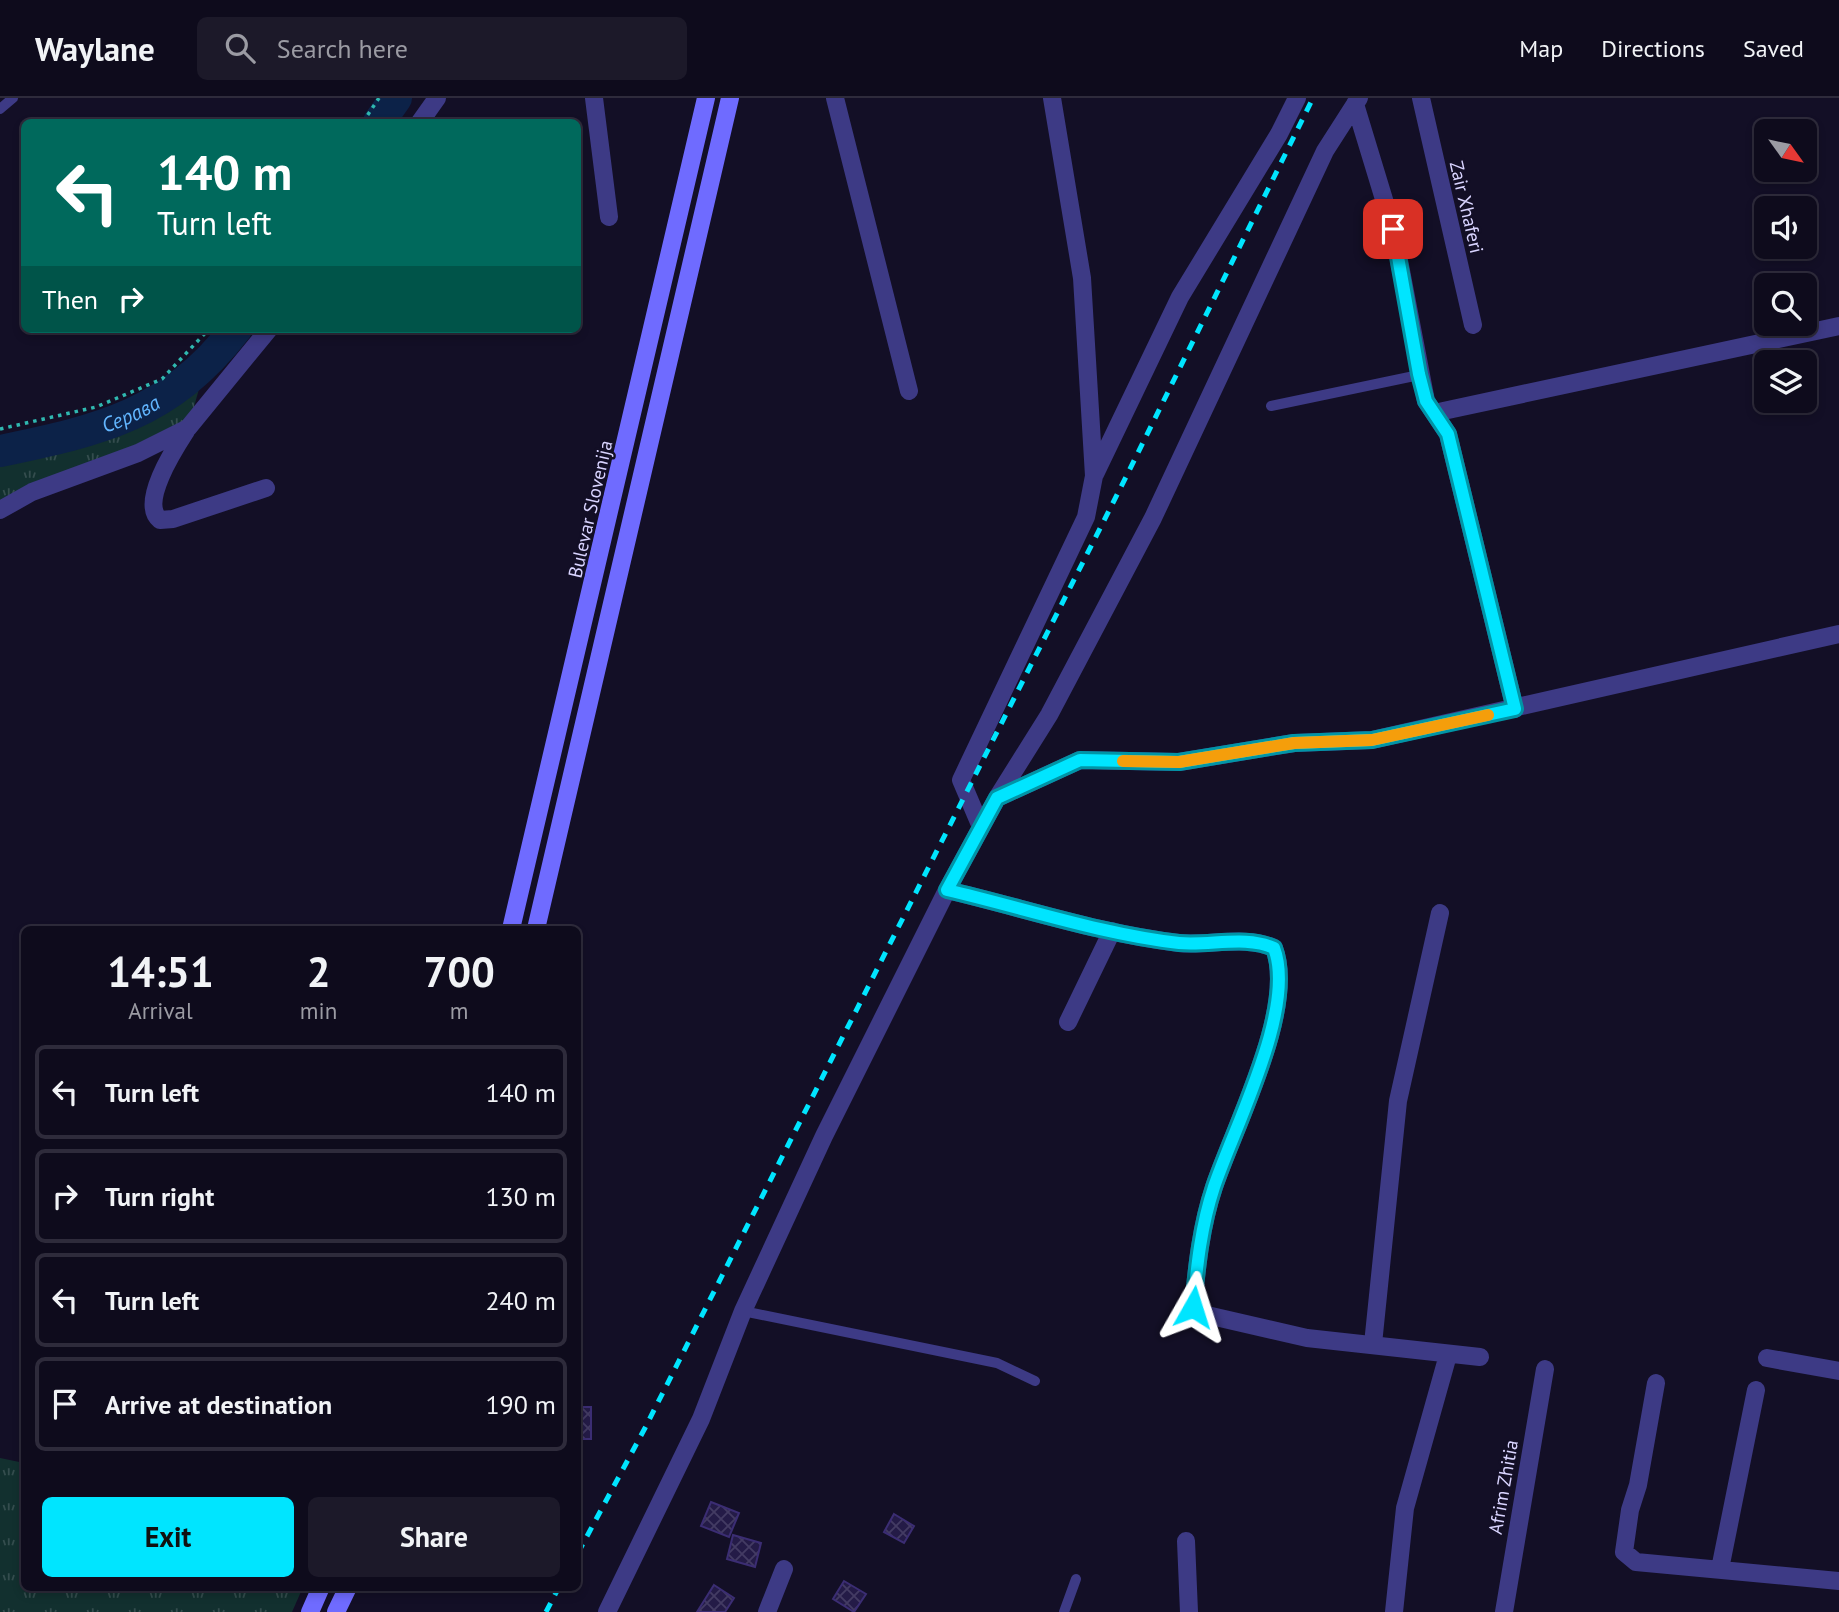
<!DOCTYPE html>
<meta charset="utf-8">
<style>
:root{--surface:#0e0b1c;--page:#1c1929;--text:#f1f3f6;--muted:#9b9ba3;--line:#2e2b3b;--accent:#00e5ff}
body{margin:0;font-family:"PT Sans",sans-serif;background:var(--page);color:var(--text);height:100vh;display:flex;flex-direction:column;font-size:26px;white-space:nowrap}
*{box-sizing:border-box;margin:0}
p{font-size:23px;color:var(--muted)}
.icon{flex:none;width:38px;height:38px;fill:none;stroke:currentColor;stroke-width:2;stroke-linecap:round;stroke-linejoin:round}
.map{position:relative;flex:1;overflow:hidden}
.sheet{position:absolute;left:21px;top:828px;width:560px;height:665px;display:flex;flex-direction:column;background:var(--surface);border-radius:10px;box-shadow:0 4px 10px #0003,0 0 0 2px var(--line)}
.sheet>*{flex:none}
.hud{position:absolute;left:21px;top:21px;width:560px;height:214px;border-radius:10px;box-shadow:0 4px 10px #0003,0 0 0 2px var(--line);background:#00695c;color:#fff;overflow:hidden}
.needle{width:46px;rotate:123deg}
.fabs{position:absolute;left:1754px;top:21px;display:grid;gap:14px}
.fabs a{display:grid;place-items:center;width:63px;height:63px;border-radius:10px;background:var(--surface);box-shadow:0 4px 10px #0003,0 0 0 2px var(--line);font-size:35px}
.pin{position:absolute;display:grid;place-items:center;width:60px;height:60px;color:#fff;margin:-30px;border-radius:14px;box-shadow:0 4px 10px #0006}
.me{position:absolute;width:77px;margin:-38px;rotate:6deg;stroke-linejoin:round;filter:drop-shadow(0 0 5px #0008)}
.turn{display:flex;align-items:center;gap:24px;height:147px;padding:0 21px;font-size:32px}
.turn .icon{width:91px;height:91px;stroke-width:2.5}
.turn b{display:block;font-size:49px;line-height:60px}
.then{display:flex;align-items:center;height:66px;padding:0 21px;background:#0003;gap:14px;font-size:26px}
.eta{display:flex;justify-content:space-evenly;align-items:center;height:119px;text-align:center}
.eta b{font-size:42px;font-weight:600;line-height:49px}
.cta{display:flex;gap:14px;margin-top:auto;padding:14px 21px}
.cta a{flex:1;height:80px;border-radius:10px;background:var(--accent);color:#111;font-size:28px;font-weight:600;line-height:80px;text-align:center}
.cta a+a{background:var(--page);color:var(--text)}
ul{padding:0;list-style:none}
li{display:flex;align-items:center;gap:21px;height:94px;margin:0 14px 10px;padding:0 7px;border:4px solid var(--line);border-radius:10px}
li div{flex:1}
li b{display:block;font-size:26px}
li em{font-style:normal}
header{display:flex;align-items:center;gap:42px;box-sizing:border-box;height:98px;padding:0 35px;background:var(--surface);border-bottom:2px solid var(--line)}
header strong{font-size:33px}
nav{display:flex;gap:38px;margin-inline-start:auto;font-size:24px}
.search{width:490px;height:63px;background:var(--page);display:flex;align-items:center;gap:18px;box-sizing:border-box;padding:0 24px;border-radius:10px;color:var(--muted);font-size:26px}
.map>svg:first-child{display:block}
.grass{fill:url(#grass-tufts)}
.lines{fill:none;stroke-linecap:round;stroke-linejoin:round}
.river{stroke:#0c2248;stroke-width:32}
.building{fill:url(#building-cross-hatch);stroke:#3b2d73;stroke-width:2}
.path{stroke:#2fb8b0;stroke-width:3.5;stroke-dasharray:3.5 5;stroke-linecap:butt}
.lane{stroke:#3d3a85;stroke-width:10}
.street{stroke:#3d3a85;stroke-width:18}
.secondary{stroke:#6f6bff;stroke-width:18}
.rail{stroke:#00e5ff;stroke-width:5;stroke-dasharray:10 9;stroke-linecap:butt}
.route-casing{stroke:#0095a6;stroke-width:18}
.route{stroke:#00e5ff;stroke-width:12}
.slow{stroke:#f59e0b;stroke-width:12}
.labels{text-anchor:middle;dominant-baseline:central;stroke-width:5;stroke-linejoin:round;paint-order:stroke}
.street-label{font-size:19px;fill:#d9d4ff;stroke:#130f26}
.water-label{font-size:21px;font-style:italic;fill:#62b6ff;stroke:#130f26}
</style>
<header>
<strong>Waylane</strong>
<div class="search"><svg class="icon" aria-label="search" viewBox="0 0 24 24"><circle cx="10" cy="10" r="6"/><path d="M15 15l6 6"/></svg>Search here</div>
<nav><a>Map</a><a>Directions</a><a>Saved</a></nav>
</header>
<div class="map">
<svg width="1839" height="1514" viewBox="0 0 1839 1514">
<defs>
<pattern id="grass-tufts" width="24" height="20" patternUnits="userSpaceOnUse" patternTransform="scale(1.75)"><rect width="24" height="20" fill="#12302f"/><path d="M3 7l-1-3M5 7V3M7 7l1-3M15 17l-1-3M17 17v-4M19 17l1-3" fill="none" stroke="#344d4e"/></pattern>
<pattern id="building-cross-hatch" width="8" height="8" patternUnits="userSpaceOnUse" patternTransform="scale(1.75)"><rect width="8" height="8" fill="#241b47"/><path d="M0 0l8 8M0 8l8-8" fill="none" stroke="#433b63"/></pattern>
</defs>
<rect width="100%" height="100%" fill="#130f26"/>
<path class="grass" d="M206,266L188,330L0,412V353C88,335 136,327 206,266Z
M0,1360L24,1365V1489H303L292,1514H0Z"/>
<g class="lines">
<g class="river">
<path d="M379,24L396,0"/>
<path id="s1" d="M0,353C101,332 169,317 236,231"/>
</g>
</g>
<path class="building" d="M578,1309H591V1341H578Z
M711,1404L739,1415L729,1439L701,1428Z
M894,1416L914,1428L904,1445L884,1434Z
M733,1437L761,1445L755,1469L727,1461Z
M844,1483L866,1496L854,1514L833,1501Z
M714,1487L734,1500L725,1514H697Z"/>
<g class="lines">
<path class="path" d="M363,24L379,0
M0,331L96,309L162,281L209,231"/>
<path class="lane" d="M0,11L13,0
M1271,308L1419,277
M743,1213L997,1265L1035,1283
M1064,1514L1076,1481"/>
<path class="street" d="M594,0L609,119
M835,0L909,293
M1421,0L1473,227
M1355,6L1393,131L1426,303L1448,336L1515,611
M420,24L437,0
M1434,315L1839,228
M186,333C175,350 139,405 160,422L173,421L266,390
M1095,376L1180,199L1279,36L1297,0
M0,412L32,394L138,355L188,330L269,231
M997,700L1080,662L1179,664L1294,645L1372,642L1839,536
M981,729L961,682L1086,419L1094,378L1082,180L1052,0
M947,792C1024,810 1101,836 1179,845C1210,848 1245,837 1274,850C1297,910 1234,1029 1214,1089C1201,1128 1197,1167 1193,1209L1207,1217L1307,1240L1480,1259
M1068,924L1112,833
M1373,1246L1398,1003L1440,815
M1767,1260L1839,1273
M1656,1285L1638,1387L1630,1412L1624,1454L1636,1464L1839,1483
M1186,1443L1189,1514
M1720,1471L1756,1292
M607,1514L701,1321L743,1213L824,1038L947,792L997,700L1049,617L1153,420L1325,53L1359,0
M767,1514L784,1471
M1394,1514L1405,1410L1448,1257
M1504,1514L1545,1271"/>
<path class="secondary" d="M511,831L706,0
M536,831L730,0
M310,1514L321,1489
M336,1514L348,1489"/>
<path class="rail" d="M578,1455L645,1330L1126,379L1313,0
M546,1514L559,1489"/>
</g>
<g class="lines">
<g class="route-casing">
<path id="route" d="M1193,1209C1197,1167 1201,1128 1214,1089C1234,1029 1297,910 1274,850C1246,837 1210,848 1179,845C1101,836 1024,810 947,792L997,700L1080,662L1179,664L1294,645L1372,642L1515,611L1448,336L1426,303L1419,276L1393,131"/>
</g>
<use href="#route" class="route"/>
<path class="slow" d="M1123,663L1179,664L1294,645L1372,642L1488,617"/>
</g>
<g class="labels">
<g class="street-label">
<text transform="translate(1467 109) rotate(77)">Zair Xhaferi</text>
<text transform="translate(590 411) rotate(-77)">Bulevar Slovenija</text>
<text transform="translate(1503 1389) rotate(-80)">Afrim Zhitia</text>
</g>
<g class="water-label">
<text stroke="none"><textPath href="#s1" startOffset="136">Серава</textPath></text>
</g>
</g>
</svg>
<div class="fabs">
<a><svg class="needle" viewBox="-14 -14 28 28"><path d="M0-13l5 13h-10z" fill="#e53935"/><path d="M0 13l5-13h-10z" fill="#9b9ba3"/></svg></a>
<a><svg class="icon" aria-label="sound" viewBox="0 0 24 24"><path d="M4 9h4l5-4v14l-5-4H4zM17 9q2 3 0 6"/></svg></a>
<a><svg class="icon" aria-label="search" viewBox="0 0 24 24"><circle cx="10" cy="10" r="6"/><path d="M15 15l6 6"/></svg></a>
<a><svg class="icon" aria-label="layers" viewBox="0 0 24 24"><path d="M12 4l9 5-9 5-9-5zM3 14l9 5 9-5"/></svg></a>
</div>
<div class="pin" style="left:1393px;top:131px;background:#d93025"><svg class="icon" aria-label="arrive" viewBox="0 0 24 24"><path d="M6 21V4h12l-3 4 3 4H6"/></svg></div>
<svg class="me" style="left:1193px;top:1209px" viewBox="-20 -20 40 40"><path d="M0-17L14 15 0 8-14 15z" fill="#00e5ff" stroke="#fff" stroke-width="4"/></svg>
<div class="hud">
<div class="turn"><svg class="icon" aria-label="left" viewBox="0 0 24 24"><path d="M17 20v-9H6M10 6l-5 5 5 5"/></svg><div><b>140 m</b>Turn left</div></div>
<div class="then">Then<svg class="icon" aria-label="right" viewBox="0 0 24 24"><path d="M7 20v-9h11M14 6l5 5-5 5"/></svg></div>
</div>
<section class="sheet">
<div class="eta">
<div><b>14:51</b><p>Arrival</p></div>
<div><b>2</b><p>min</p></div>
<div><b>700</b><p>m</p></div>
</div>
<ul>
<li><svg class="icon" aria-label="left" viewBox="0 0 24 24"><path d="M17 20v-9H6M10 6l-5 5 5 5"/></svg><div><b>Turn left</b></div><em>140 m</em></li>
<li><svg class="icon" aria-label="right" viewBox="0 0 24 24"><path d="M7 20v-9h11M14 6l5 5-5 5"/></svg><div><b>Turn right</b></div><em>130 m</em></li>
<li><svg class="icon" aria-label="left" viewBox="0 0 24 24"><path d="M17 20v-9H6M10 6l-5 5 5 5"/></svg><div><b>Turn left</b></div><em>240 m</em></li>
<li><svg class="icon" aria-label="arrive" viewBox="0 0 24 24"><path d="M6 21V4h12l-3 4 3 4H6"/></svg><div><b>Arrive at destination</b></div><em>190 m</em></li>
</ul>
<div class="cta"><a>Exit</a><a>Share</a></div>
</section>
</div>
